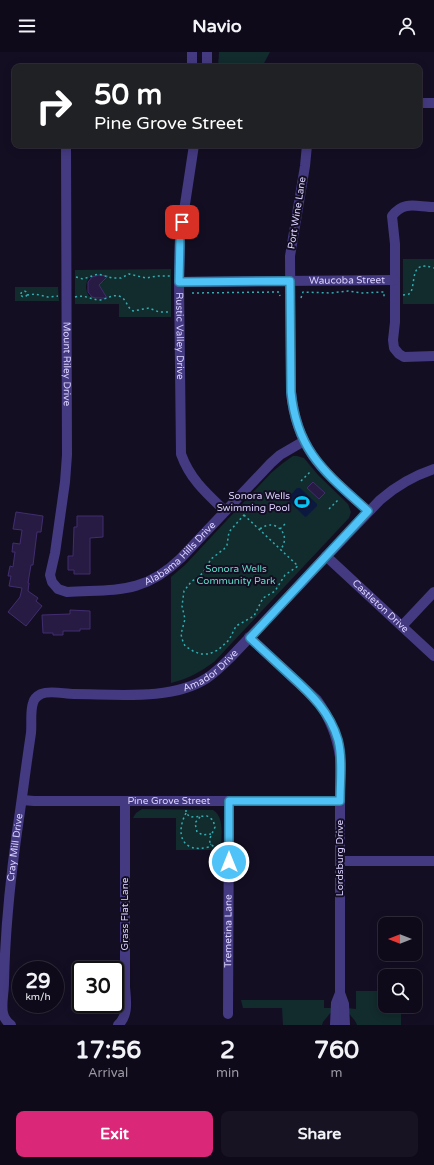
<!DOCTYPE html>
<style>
:root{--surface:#0f0a1a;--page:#181323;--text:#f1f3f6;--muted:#9b9aa2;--line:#2f2b39;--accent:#db2777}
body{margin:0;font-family:"Varela Round",sans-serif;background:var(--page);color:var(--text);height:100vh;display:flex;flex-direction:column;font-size:15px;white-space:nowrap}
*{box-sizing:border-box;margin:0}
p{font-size:13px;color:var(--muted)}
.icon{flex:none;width:22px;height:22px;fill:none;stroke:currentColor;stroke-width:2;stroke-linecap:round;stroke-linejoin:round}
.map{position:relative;height:973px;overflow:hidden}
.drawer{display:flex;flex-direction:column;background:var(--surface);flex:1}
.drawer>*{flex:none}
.hud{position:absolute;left:12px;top:12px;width:410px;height:84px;border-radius:8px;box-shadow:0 2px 10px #0003,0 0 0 1px var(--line);background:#202124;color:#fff;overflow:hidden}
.needle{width:26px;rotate:270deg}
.fabs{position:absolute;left:378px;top:865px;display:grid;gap:8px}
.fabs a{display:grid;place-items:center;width:44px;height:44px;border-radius:8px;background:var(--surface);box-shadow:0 2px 10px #0003,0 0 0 1px var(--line);font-size:20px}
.speed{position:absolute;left:12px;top:909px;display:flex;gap:8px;font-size:20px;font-weight:700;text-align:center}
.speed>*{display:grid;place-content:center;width:52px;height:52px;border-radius:50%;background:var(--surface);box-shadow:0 2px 10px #0003,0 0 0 1px var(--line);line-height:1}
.speed small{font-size:10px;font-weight:400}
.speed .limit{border:2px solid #111;border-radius:6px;background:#fff;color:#111}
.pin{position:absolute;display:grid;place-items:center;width:34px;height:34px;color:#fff;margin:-17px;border-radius:8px;box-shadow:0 2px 6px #0006}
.me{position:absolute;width:44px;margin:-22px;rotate:0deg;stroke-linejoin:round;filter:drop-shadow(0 0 3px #0008)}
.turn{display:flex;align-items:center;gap:14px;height:84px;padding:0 16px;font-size:18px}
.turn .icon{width:52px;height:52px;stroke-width:2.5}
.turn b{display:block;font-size:28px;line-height:34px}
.eta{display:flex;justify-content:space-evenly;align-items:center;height:68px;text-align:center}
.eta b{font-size:24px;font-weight:700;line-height:28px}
.button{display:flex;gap:8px;margin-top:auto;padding:8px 16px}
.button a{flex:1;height:46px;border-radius:8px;background:var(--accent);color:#fff;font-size:16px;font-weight:700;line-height:46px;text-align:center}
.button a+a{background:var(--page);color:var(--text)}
header{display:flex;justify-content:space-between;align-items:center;height:52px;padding:0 16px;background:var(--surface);font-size:18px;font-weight:700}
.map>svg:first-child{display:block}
.green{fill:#122b2d;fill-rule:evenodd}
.water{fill:#0b1940}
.building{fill:#271b44;stroke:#412d6f}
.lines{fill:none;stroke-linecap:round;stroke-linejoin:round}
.path{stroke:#31aeb3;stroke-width:1.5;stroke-dasharray:2 3;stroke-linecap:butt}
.minor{stroke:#443a81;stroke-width:10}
.route-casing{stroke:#337fa1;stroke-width:10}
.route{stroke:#4fc3f7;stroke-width:7}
.labels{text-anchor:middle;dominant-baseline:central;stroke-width:4;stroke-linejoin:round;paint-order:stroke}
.street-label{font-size:10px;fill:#dbd1fe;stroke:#140e23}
.poi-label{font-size:10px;fill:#dbd1fe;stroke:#140e23;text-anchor:end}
.park-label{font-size:10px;fill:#5fddca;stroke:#140e23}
</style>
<header><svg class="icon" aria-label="menu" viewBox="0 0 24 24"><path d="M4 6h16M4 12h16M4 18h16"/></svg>Navio<svg class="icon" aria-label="person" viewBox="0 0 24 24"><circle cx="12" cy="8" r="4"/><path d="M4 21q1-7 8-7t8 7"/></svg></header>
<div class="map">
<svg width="434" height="973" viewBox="0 0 434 973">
<rect width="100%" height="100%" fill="#140e23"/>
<path class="green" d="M219,0H270L262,15H218Z
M403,207H434V252H403Z
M171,217V265H119V252H75V218ZM99,223L107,225L103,230L99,229L96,240H103L106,245L99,247L89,244C85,237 85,232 89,226Z
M15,235H58L59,249H15Z
M293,404H297L304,406L318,423L348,452L351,460L349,466L214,610C200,620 188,627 171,631V525L185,513L271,421L283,411Z
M142,757L213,758C225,765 221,785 221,798H176V766H133L136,761Z
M356,939H385V954H401V973H357C355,966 348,964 348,956L356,957Z
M241,948H324V956H332V959L323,970L322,973H283L282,956H243Z"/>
<path class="water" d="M297,436H300L317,452V454L307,464L305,465L288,448V446Z"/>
<path class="building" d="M99,223L108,224L99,233L107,246H96L92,245L88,240V230L92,225Z
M313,430L325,441L319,447L307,436Z
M16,460L43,464L41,480H37L33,513H31L28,531H29L28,539L38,546L36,549L42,554L26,574L8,560L20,545L22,536L9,534L11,524H8L10,514L13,515L15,500H12L13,491L20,492L22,478L13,477Z
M77,464H103V485L90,486V522H74V518H68V504H73L74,475H77Z
M70,558L90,559V577H80V579H63V583H53V581H43L42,563L70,562Z"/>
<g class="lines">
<path class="path" d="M166,170L169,169L171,165L170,162L168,160
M76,225L83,227L98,222L112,226H121L129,222L146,226L157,224H170
M21 242a3 3 0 1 1 6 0a3 3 0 1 1-6 0Z
M192,241L279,240L280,244
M27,243L35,242L48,245L58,244
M403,243L409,242L411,240C416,227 410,208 434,216
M75,245C85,242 91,248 100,248C107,247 114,241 121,245C127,248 127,256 133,259L149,256L159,260H170
M301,246L303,240L331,241L348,239L361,241L384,240V245
M301,429L310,420
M329,457L339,447
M244,463L298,514L285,523L275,539L263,546L254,564L236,574L229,588L218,598L209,602H200L193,599L185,594L182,587L181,582L185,567L182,554L184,539L191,530L203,521L211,507L224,497L227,493L229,480Z
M260,477C275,465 293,483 280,498
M280,477L285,472
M186,758V761L190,765L207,764L213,768L215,775C212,783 203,793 219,796
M186,761C175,782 182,802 209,795L211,792
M200,765L195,771L197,780L203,783L211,782"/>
<g class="minor">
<path d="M192,0V15"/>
<path d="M207,15V0"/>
<path d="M419,51H434"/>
<path id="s1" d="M66,93L67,403L65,430L55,501L50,523L52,530L58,537L67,540C115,537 143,543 181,506L271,411L280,403L304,389"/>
<path id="s2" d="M194,93L180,185L179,230L181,402C190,427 206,441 225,459"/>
<path d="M307,93L305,114L290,204L291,340C297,401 326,421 368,459"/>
<path d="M434,155C417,155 404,148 392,164L395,192V270L393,288L394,296L399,302L404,305L434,304"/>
<path id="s3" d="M179,230L395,228"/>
<path id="s4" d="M326,504L434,604"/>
<path d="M402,574L434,540"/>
<path d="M249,585L317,648C330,666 337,683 340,705V941L336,951L335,973"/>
<path id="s5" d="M22,748L34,749H340"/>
<path d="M340,809H434"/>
<path d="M340,941L344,952L345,973"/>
<path id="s6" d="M228,962L229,749"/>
<path id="s7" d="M11,973C7,970 4,967 3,961C1,952 4,941 4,931C5,880 10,830 17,780C22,747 26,714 31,681C32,671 30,660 33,651C34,647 37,644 41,642C50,638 64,642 74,642C114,642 173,649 207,626C216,620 223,613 230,606L380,448C396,434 413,424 434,417"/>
<path d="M118,973C129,963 126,948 125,935V749"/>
</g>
</g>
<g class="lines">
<g class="route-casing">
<path id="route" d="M182,170L180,185L179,230L290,229L291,340C297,400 326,421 368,459L250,586C263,598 276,610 290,623C311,642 330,660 338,688C343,707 340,729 340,749H229V810"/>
</g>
<use href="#route" class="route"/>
</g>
<defs>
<g id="stadium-bare" transform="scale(1.2)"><path d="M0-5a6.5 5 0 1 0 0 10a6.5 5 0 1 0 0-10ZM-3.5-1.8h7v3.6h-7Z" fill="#05c7f7" stroke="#140e23" stroke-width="2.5" paint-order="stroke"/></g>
</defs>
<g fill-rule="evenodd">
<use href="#stadium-bare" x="302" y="450"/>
</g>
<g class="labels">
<g class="street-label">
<text transform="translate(297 161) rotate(-81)">Port Wine Lane</text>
<text stroke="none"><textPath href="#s3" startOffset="168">Waucoba Street</textPath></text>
<text stroke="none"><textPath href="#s2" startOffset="192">Rustic Valley Drive</textPath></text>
<text stroke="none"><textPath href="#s1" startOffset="219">Mount Riley Drive</textPath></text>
<text stroke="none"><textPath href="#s1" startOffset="582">Alabama Hills Drive</textPath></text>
<text stroke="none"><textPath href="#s4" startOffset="74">Castleton Drive</textPath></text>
<text stroke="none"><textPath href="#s7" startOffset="515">Amador Drive</textPath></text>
<text stroke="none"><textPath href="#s5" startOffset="147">Pine Grove Street</textPath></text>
<text stroke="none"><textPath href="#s7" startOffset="181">Cray Mill Drive</textPath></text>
<text transform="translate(340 806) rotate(-90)">Lordsburg Drive</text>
<text transform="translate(125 862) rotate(-90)">Grass Flat Lane</text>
<text stroke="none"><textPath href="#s6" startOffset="83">Tremetina Lane</textPath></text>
</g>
<g class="poi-label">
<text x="290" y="444">Sonora Wells<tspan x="290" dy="12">Swimming Pool</tspan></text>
</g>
<g class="park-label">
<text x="236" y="517">Sonora Wells<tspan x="236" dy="12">Community Park</tspan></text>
</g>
</g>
</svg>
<div class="fabs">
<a><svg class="needle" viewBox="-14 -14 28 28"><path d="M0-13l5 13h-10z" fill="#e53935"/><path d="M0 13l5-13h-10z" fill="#9b9aa2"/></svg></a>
<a><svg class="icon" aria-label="search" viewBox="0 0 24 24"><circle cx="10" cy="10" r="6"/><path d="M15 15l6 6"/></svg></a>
</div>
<div class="speed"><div>29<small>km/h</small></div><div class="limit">30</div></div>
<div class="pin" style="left:182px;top:170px;background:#d93025"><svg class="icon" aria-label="arrive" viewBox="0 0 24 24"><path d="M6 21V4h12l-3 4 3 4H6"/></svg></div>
<svg class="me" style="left:229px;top:810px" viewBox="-20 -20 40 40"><circle r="17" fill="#4fc3f7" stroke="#fff" stroke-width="3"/><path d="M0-11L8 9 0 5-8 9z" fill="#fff"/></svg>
<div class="hud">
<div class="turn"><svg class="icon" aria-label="right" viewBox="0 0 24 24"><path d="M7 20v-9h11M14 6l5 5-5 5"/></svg><div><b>50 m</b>Pine Grove Street</div></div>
</div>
</div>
<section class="drawer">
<div class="eta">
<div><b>17:56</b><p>Arrival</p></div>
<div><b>2</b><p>min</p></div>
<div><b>760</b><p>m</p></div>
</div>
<div class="button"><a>Exit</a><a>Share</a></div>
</section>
